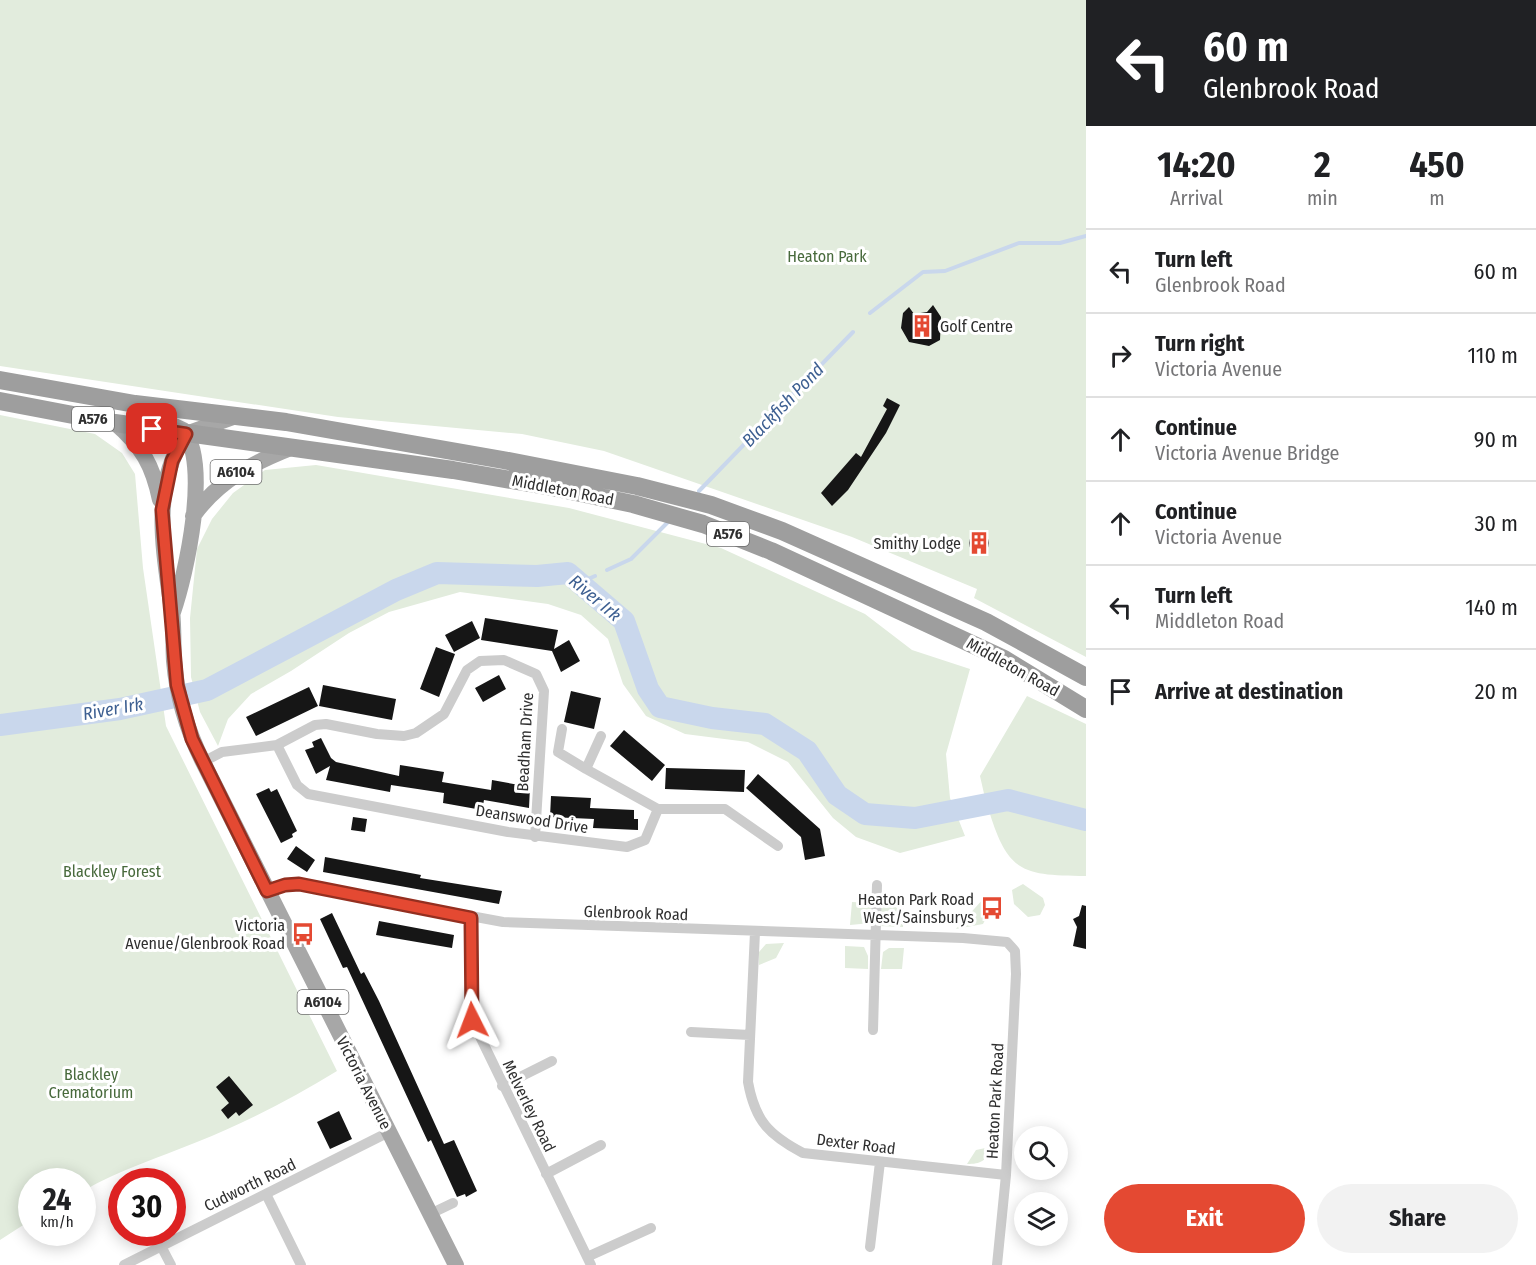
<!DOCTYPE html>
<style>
:root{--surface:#fff;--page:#f2f2f2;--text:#202124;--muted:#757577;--line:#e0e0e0;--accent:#e44932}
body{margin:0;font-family:"Fira Sans Condensed",sans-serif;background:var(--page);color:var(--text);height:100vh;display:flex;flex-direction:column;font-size:22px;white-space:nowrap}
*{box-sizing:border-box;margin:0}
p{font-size:20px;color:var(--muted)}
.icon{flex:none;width:33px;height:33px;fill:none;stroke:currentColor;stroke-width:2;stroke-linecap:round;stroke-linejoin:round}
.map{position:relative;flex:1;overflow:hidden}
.sheet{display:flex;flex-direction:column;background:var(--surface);width:450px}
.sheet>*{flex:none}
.banner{background:#202124;color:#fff;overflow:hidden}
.fabs{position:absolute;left:1014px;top:1126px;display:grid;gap:12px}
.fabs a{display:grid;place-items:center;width:54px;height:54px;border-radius:50%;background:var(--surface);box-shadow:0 3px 15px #0003;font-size:30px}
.speed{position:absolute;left:18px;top:1168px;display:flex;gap:12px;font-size:30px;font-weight:700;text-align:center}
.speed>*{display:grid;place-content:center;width:78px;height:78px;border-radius:50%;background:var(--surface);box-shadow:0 3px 15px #0003;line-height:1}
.speed small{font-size:15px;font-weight:400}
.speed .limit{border:9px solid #d22;background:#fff;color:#111}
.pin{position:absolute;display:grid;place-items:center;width:51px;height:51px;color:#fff;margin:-26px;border-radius:12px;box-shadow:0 3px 9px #0006}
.me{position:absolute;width:66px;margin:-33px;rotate:357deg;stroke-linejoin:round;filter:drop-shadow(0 0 4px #0008)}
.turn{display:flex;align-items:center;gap:21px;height:126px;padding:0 18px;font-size:27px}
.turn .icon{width:78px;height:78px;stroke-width:2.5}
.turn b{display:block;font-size:42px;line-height:51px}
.eta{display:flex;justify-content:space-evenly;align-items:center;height:102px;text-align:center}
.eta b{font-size:36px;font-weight:700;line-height:42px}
.primary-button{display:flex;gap:12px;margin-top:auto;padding:12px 18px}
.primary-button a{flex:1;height:69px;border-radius:36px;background:var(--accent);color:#fff;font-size:24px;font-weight:700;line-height:69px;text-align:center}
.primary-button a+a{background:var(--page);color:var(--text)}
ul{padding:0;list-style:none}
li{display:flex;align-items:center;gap:18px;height:84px;padding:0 18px;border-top:2px solid var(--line)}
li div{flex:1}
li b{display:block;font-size:22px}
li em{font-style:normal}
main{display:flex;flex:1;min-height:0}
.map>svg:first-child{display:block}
.green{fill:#e2ecdd}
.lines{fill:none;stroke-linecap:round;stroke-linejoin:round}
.stream{stroke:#c9d7ec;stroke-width:4}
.river{stroke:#c9d7ec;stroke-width:22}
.building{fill:#161616}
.minor{stroke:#ccc;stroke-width:10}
.primary{stroke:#a7a7a7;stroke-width:16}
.trunk{stroke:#9e9e9e;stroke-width:18}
.route-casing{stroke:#942f20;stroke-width:15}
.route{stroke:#e44932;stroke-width:10}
.labels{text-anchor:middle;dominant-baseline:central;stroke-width:6;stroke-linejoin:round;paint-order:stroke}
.shield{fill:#fff;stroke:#6d6d6d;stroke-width:1.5}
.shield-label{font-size:15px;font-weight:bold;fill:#2f2f2f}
.park-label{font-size:16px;fill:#486a3c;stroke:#fff}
.poi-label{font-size:16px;fill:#2f2f2f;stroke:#fff;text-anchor:end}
.street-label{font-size:16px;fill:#2f2f2f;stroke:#fff}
.water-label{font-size:18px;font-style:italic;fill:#3d5f91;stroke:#fff}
</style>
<main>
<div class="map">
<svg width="1086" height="1265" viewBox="0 0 1086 1265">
<rect width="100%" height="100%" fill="#fff"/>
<path class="green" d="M0,0H1086V657L974,598L977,589L852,537L604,451L522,434L338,417L0,366Z
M0,415L95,434L122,453L135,474L143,568L166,726L337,1071C293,1098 245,1123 197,1142C158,1158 119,1170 83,1191L82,1182H32L31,1220L0,1240Z
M316,465L569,508L721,548L865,614L912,650L970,669L946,754L950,798L965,836L900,853L856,837L833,818L788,762L748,742L685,734L646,716L623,684L608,639L581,615L548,604L460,592L389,612L349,633L291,671L251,694L228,719L218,746L200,712L191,677L190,618L197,549L212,519L233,493L265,470Z
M1027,696L1086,724V815L1016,797L985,798L980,776Z
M1010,810L1086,830V876C1026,875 1009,875 990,814Z
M1023,884L1043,898L1045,905L1040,915L1028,917L1014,904L1012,890Z
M984,898L988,914L983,924L956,929Z
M852,902L872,903L871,923L850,925Z
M881,903L904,904L903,927L880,926Z
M784,943L776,958L759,965V952L766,944Z
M845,946L864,947L868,956V969L845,968Z
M889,948H904L902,969H881L883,952Z
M990,1147C987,1161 981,1164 967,1164L976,1150Z"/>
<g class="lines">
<path class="stream" d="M870,313L923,272L945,271L1019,243H1060L1086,236
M699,491L853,332
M607,570L631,559L668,522
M579,583L595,576"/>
<path class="river" d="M0,725L120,709L207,690L396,590L437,573L537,576L568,573L624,621L648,689L660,707L712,718L765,724L807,751L837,795L865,814L915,818L1008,800L1086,820"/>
</g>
<path class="building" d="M933,305L941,317L940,340L929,346L909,342L901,328L903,313L909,307L914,314L927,312Z
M887,398L900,405L886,433L848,490L832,506L821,493L856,453L861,457L887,409L883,406Z
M969 543a10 10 0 1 1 20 0a10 10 0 1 1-20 0Z
M485,618L558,630L554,649L569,640L580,661L561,672L552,651L481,640Z
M472,621L480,638L454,652L445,635Z
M436,647L455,654L439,697L420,689Z
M499,675L506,689L483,702L475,688Z
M323,685L396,699L392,720L319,706Z
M309,687L318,706L256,736L246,717Z
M571,691L601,698L594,729L564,722Z
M624,730L665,765L652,781L610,746Z
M321,738L331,758L336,762L399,776L400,765L444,772L442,782L491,790L492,780L530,787L529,808L484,800L482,810L443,803L444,793L391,785L390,792L326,780L330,766L316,774L305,750L314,747L312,742Z
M666,768L745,770L744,792L665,789Z
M758,774L820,829L825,856L805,860L801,837L746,788Z
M269,788L271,792L277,789L297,831L292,834L293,837L281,843L256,794Z
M551,796L591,798L590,808L634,810V819H638V830L593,828L594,819L550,817Z
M353,817L367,819L365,832L351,830Z
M296,846L315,860L307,872L287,859Z
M325,857L421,875L420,878L502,891L499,904L323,872Z
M1082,905L1086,906V949L1073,946L1077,927L1073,919L1079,916Z
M332,913L361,974L364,972L379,1001L444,1144L454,1140L477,1191L466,1197L465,1194L457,1197L431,1140L428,1142L347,967L343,968L320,919Z
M379,921L454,935L452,948L376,935Z
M229,1076L253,1105L239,1116L236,1112L228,1119L221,1110L229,1103L216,1087Z
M339,1111L352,1139L330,1149L317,1122Z"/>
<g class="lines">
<path class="minor" d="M562,729L558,752L586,769
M601,736L586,769L658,809
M277,745L297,785L308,794L508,832L627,847L645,840L658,809H725L778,846
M203,762L222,752L277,745L315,725L326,724L377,734L404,736L416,733L444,714L467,670L480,661L504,660L536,674L544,691L535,837
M268,891L284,885L299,884L503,922L963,938L1007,942L1015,951L1016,974L1006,1175L997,1265
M471,918L472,1020L591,1265
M755,932L748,1082C755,1121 769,1135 803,1153L1006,1175
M873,1030L877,885
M691,1032L750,1035
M502,1086L552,1061
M546,1174L601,1145
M266,1194L301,1265
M430,1214L453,1203
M161,1246L171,1265
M870,1247L880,1162
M587,1257L651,1228
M124,1265L389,1132"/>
<path class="primary" d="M135,404L149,414L183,430C211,462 186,575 173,612
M236,416L186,434C150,487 164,552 172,611C174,627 173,645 174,661C177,697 187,730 203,762L456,1265
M115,423C142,446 153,466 160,500
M193,516C219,480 252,463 293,447"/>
<path class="trunk" d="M0,380L135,404L286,422L503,460L637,486L711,505L782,531L986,622L1086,677
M0,401L115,423L453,470L552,487L633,504L703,524L771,551L1004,659L1086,709"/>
</g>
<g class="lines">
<g class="route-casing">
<path id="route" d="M152,429L186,434L172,461L162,510L177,685L192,739L267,891L285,885L299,884L471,918L472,1020"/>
</g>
<use href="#route" class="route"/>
</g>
<defs>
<g id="building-bare" transform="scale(1.8)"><path d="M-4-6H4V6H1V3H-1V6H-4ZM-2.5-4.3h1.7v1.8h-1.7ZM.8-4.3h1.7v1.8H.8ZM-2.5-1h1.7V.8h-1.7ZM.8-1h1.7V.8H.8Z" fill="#e44932" stroke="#fff" stroke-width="2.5" paint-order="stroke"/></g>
<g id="bus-bare" transform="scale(1.8)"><path d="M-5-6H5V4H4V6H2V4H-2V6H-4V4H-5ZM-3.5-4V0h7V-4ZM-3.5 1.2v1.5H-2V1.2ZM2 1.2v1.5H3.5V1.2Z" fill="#e44932" stroke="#fff" stroke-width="2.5" paint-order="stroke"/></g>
</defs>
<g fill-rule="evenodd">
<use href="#building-bare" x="922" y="326"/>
<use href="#building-bare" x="979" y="543"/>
<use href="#bus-bare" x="992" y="908"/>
<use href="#bus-bare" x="303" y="934"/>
</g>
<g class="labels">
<g class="shield">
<rect x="72" y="407" width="42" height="24" rx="4.5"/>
<rect x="210.5" y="460" width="51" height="24" rx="4.5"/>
<rect x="707" y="522" width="42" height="24" rx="4.5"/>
<rect x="297.5" y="990" width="51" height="24" rx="4.5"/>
</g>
<g class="shield-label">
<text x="93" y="419">A576</text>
<text x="236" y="472">A6104</text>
<text x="728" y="534">A576</text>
<text x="323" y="1002">A6104</text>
</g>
<g class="park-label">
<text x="827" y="256">Heaton Park</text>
<text x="112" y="871">Blackley Forest</text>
<text x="91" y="1074">Blackley<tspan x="91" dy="18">Crematorium</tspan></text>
</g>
<g class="poi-label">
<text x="940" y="326" text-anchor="start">Golf Centre</text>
<text x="961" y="543">Smithy Lodge</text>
<text x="974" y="899">Heaton Park Road<tspan x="974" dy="18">West/Sainsburys</tspan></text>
<text x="285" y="925">Victoria<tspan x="285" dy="18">Avenue/Glenbrook Road</tspan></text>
</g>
<g class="street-label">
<text transform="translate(563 490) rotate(11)">Middleton Road</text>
<text transform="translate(1013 667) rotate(29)">Middleton Road</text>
<text transform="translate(525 742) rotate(-87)">Beadham Drive</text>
<text transform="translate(532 819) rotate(9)">Deanswood Drive</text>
<text transform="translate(636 913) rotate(2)">Glenbrook Road</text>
<text transform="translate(364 1083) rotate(63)">Victoria Avenue</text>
<text transform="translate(995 1101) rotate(-87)">Heaton Park Road</text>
<text transform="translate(529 1106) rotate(64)">Melverley Road</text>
<text transform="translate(856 1144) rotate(7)">Dexter Road</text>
<text transform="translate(250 1185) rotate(-26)">Cudworth Road</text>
</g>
<g class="water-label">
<text transform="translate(783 405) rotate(-46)">Blackfish Pond</text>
<text transform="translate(595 598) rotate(40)">River Irk</text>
<text transform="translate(113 709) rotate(-10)">River Irk</text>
</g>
</g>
</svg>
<div class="fabs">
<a><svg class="icon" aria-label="search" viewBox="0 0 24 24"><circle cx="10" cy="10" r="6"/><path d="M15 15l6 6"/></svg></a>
<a><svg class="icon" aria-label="layers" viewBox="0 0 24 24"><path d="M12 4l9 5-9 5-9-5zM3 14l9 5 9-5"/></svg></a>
</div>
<div class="speed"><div>24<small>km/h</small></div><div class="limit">30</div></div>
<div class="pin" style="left:152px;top:429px;background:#d93025"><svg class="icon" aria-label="arrive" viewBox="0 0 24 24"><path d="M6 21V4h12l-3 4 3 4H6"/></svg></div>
<svg class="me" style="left:472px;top:1020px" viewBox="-20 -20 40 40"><path d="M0-17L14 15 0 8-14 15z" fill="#e44932" stroke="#fff" stroke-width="4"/></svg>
</div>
<section class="sheet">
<div class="banner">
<div class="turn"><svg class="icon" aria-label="left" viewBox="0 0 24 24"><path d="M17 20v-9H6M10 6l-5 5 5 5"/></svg><div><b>60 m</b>Glenbrook Road</div></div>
</div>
<div class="eta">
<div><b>14:20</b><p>Arrival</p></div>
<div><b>2</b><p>min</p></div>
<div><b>450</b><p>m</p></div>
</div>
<ul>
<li><svg class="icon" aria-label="left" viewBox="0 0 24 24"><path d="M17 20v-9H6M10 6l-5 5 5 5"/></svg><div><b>Turn left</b><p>Glenbrook Road</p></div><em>60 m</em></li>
<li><svg class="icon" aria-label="right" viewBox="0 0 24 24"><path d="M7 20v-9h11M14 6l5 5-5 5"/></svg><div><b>Turn right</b><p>Victoria Avenue</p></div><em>110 m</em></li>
<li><svg class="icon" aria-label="ahead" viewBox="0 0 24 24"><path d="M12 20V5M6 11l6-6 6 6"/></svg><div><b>Continue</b><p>Victoria Avenue Bridge</p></div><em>90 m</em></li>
<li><svg class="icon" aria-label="ahead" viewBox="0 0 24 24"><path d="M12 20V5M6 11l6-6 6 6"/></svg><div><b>Continue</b><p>Victoria Avenue</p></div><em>30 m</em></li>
<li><svg class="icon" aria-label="left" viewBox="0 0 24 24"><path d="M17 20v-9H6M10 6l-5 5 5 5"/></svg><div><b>Turn left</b><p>Middleton Road</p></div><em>140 m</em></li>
<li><svg class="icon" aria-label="arrive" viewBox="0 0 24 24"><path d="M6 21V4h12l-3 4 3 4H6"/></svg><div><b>Arrive at destination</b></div><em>20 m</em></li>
</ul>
<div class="primary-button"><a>Exit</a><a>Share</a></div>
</section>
</main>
